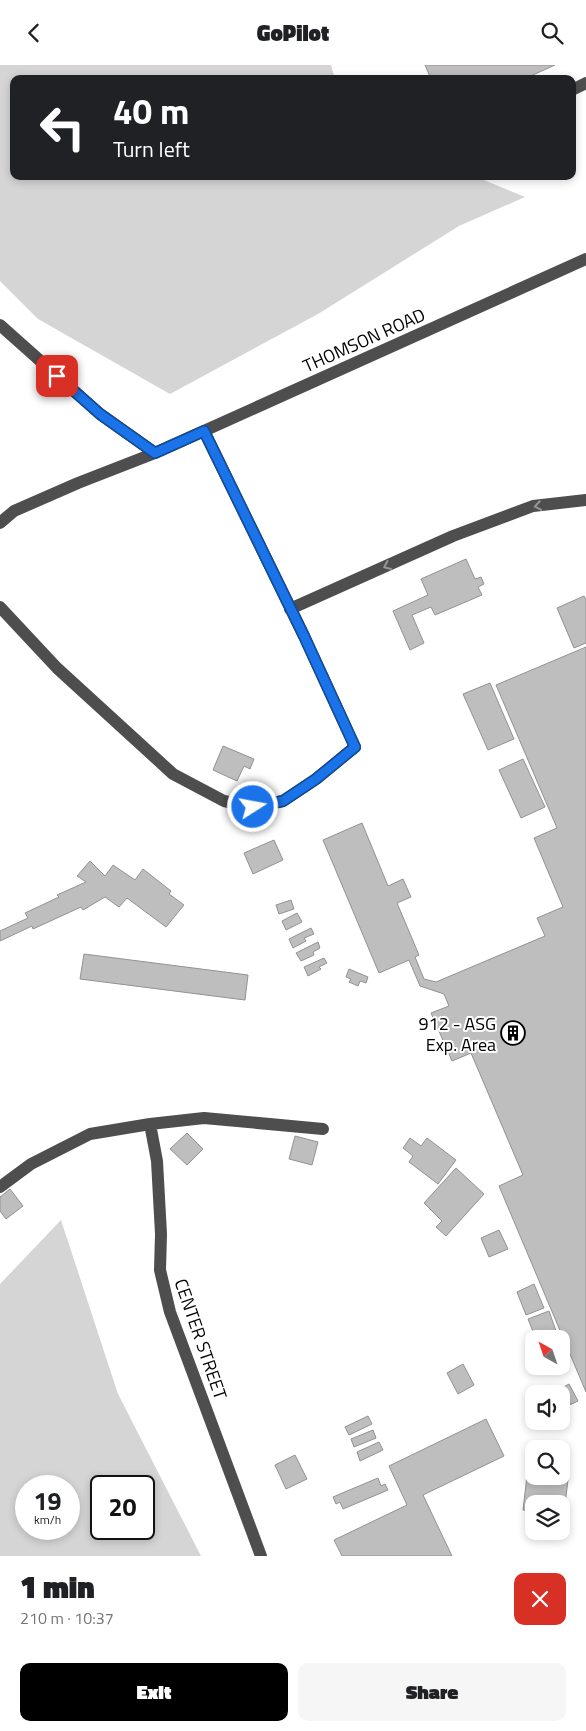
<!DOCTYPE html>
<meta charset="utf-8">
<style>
:root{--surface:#fff;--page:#f6f6f6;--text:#202124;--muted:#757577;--accent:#000}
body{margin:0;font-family:"Titillium Web",sans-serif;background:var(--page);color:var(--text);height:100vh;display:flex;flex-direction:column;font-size:19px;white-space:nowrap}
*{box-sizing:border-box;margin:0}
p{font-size:16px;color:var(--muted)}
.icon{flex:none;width:28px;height:28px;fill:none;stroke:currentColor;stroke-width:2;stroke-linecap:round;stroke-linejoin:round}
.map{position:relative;height:1491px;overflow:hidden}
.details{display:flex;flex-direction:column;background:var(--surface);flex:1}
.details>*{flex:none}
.guide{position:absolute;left:10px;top:10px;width:566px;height:105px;border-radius:10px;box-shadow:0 2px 8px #0003;background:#202124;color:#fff;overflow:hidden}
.needle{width:32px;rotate:320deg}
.controls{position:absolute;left:525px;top:1265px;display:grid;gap:10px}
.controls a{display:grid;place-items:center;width:45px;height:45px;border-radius:10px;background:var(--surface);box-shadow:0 2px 8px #0003;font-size:25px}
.speed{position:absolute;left:15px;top:1410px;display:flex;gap:10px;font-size:25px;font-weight:700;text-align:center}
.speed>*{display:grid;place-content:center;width:65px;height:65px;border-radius:50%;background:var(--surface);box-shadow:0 2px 8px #0003;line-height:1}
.speed small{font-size:12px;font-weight:400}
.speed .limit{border:2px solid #111;border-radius:8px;background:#fff;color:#111}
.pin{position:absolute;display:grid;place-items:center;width:42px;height:42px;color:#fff;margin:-21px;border-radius:10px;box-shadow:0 2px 8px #0006}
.me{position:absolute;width:55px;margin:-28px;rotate:79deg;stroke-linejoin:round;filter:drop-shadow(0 0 4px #0008)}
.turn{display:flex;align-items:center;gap:18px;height:105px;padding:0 20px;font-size:22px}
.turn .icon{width:65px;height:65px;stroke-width:2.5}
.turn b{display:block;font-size:35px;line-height:42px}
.round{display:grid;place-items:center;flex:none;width:52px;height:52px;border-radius:10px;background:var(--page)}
.overview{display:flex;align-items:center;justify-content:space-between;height:85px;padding:0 20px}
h1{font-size:30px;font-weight:800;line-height:38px}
.primary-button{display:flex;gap:10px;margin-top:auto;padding:10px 20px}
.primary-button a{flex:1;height:58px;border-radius:10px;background:var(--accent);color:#fff;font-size:20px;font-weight:800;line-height:58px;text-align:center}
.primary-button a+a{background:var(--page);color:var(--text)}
header{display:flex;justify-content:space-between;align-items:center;height:65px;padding:0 20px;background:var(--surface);font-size:22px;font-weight:800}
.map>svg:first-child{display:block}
.green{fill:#d5d5d5;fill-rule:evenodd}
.building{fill:#bebebe;stroke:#929292}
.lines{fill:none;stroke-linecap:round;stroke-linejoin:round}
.minor{stroke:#4e4e4e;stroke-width:12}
.oneway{stroke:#959595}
.route-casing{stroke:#114b97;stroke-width:12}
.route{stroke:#1a73e8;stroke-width:9}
.labels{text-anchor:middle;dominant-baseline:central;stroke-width:4;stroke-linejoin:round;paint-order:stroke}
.street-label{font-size:18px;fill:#000;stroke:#fff}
.poi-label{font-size:18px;fill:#000;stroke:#fff;text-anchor:end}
</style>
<header><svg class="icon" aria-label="back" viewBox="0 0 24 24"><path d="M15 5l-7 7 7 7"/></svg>GoPilot<svg class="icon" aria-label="search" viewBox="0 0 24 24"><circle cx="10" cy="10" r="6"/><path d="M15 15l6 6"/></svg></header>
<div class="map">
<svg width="586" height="1491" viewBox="0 0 586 1491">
<rect width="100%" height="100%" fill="#fff"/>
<path class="green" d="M0,0H331L335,14H14V111H474L525,132L459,161L318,249L170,329L38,254L0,216Z
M61,1155L118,1329L201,1491H0V1219ZM26,1421H69V1464H26ZM101,1421H144V1464H101Z"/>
<path class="building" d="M425,0H555L524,14H431Z
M466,494L475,514L481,512L484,519L478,522L482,530L435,550L431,542L412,550L424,578L410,585L393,546L428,530L421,514Z
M584,531L586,535V578L574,583L557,543Z
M586,582V1327L499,1121L523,1110L471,988L452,996L431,948L449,941L444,929L420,921L409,895L379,908L323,775L362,758L388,821L403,814L411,832L397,838L419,890L415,892L424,914L436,917L545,871L537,853L563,842L534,773L557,763L496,620Z
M490,618L514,674L488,685L463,629Z
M223,681L254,694L250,704L244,701L237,716L213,705Z
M523,694L545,742L521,753L499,705Z
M274,775L283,795L253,809L244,788Z
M90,796L105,811L113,800L135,815L143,804L171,826L169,829L184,840L166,862L127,833L119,842L105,832L83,845L81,842L33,864L32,861L0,876V866L28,853L25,848L59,832L57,830L86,817L77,811Z
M291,835L294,844L279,849L276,840Z
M297,848L302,857L286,865L282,856Z
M311,863L314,869L304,873L306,876L293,883L289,874Z
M318,877L320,883L313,887L314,890L301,896L296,888Z
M84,889L248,910L245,935L80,914Z
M324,893L327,898L319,902L321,904L308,911L304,902Z
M349,904L368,912L366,918L360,916L358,921L349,917L351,914L346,912Z
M187,1068L203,1084L187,1100L170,1084Z
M295,1071L318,1077L312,1100L289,1094Z
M410,1073L421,1081L427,1073L456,1095L438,1119L409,1097L413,1091L403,1083Z
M456,1103L484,1129L446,1171L436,1162L442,1156L424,1138Z
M10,1124L23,1141L6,1154L0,1146V1132Z
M499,1165L508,1184L489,1192L481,1173Z
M534,1219L544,1243L526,1250L517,1227Z
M549,1246L557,1269L545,1274H536L528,1254Z
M463,1299L474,1320L458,1329L447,1308Z
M569,1319L578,1336L561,1344V1329H551Z
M368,1351L372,1359L349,1370L345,1362Z
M486,1354L504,1391L423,1430L452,1491H342L334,1475L407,1440L389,1401Z
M373,1365L376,1373L354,1382L351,1374Z
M379,1377L383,1385L360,1396L357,1387Z
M295,1390L307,1414L286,1424L275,1400Z
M528,1402H534V1411H561V1406H569L564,1449H561V1439H534V1446L523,1445Z
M378,1413L381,1421L385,1419L388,1425L343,1444L340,1437L336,1439L333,1432Z"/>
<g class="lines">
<path class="minor" d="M572,25L586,18
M0,260L100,349L155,388
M0,458L14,446L78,418L155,388L586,194
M0,542L57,603L173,709L224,736L253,742L283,736L316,714L355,682L304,571L204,366
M290,544L453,471L533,441L586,435
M150,1059L157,1096L161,1169L160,1205L170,1247L261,1491
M0,1122L31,1099L90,1069L150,1059L204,1053L323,1064"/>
</g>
<defs><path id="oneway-chevron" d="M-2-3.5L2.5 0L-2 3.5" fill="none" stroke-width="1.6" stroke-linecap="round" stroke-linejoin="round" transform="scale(1.25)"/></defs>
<g class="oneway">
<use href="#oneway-chevron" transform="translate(538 441) rotate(170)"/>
<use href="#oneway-chevron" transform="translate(387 501) rotate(156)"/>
</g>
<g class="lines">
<g class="route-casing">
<path id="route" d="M57,311L100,349L155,388L204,366L304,571L355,682L316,714L283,736L253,742"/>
</g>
<use href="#route" class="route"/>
</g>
<defs>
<g id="building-ring" transform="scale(1.25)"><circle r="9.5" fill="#fff" stroke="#000" stroke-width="1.5"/><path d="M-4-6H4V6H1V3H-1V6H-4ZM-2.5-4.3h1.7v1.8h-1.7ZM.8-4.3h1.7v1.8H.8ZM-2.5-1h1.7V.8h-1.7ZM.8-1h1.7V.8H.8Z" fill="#000"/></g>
</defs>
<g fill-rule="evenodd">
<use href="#building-ring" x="513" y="968"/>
</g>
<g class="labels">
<g class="street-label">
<text transform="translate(364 275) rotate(-24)">THOMSON ROAD</text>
<text transform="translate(201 1274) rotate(71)">CENTER STREET</text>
</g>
<g class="poi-label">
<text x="496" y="958">912 - ASG<tspan x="496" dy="21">Exp. Area</tspan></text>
</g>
</g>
</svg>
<div class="controls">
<a><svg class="needle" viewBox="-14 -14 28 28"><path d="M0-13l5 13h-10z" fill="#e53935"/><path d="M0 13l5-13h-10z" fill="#757577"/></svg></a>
<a><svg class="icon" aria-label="sound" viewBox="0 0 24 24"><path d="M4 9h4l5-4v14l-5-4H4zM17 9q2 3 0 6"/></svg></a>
<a><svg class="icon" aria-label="search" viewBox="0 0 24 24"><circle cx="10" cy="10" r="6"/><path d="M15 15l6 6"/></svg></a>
<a><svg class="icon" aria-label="layers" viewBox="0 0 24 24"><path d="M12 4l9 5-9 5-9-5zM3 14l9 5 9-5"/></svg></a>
</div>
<div class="speed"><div>19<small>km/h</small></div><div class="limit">20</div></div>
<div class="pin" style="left:57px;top:311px;background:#d93025"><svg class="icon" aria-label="arrive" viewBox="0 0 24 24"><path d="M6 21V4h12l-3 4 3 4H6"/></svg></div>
<svg class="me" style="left:253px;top:742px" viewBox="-20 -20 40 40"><circle r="17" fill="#1a73e8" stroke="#fff" stroke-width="3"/><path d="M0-11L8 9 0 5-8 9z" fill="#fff"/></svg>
<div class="guide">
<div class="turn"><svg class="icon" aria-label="left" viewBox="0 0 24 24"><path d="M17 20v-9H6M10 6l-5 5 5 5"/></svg><div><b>40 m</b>Turn left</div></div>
</div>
</div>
<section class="details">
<div class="overview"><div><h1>1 min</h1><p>210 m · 10:37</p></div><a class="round" style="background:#d93025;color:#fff"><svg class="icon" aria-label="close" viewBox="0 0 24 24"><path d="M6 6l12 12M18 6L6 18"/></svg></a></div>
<div class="primary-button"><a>Exit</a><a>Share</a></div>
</section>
